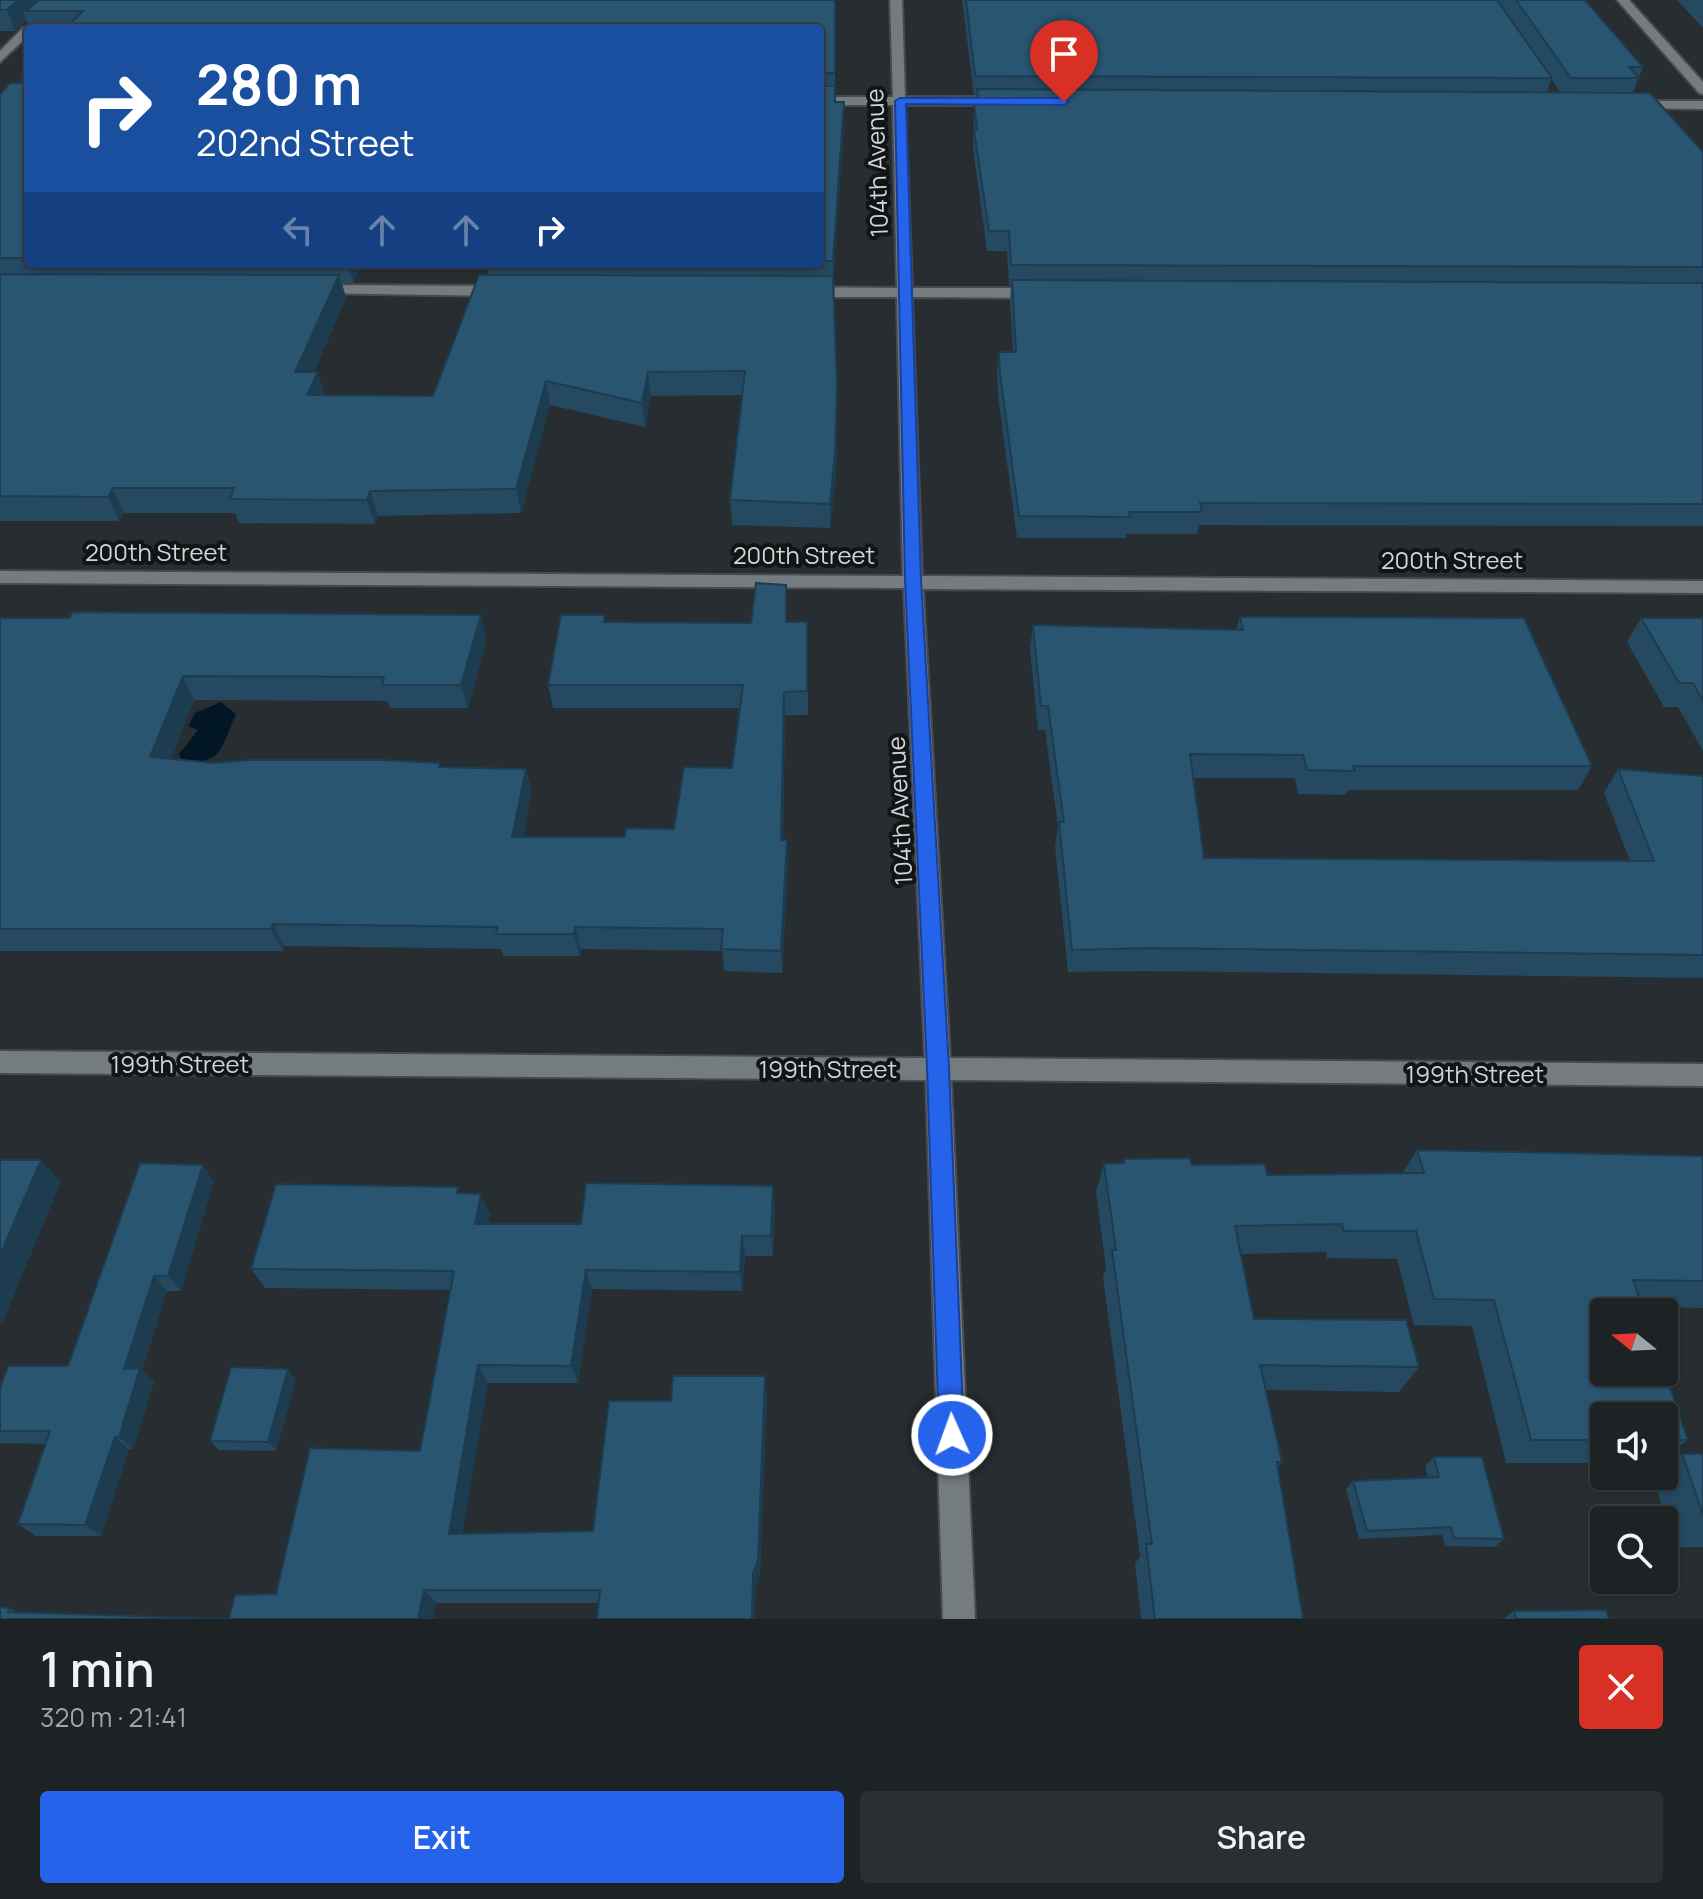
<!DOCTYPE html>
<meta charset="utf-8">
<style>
:root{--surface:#1d2224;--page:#2a2f31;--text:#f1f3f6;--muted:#a0a4a6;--line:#3b3f41;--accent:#2563eb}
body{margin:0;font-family:Manrope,sans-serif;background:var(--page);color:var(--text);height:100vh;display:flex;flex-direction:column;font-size:30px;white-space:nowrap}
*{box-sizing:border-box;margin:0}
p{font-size:26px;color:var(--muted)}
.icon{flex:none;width:44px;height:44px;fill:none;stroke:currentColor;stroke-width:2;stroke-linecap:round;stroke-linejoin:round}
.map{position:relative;height:1619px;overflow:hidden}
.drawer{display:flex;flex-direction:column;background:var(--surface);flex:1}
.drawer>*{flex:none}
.hud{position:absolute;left:24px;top:24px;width:800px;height:244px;border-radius:8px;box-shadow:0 2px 6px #0004,0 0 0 2px var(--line);background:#1a4fa0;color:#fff;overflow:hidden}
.needle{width:52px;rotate:288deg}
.buttons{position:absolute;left:1590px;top:1298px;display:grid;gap:16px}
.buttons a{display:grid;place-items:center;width:88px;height:88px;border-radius:8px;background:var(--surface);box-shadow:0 2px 6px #0004,0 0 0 2px var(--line);font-size:40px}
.pin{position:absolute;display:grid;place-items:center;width:68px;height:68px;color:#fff;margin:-82px -34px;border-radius:50% 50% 50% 0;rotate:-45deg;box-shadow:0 0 8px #0007}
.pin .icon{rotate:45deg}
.me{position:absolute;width:88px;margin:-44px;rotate:358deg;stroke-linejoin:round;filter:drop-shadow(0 0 6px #0008)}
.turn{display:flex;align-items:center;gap:28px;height:168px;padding:0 40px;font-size:36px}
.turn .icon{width:104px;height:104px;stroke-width:2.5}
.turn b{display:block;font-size:56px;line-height:68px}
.lanes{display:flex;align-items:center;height:76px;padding:0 40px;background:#0003;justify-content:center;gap:40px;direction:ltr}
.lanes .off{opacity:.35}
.round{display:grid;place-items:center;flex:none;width:84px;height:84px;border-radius:8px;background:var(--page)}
.head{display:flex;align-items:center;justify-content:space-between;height:136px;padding:0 40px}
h1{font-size:48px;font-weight:600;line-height:60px}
.action{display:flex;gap:16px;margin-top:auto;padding:16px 40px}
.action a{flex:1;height:92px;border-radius:8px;background:var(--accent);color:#fff;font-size:32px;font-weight:600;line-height:92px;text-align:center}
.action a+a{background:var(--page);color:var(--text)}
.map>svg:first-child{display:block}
.water{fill:#021725}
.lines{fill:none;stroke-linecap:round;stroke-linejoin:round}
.minor-casing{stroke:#474b4e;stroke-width:4}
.minor{fill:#757c80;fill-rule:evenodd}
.wall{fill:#244961;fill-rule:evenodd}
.shaded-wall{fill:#1d3c4f}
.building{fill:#2a5571;stroke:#1d3c4f;stroke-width:2}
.route{fill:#2563eb;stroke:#184099;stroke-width:2}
.labels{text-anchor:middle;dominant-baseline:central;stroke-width:8;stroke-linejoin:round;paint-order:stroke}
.street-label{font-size:24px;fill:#d3d6d9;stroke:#121516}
</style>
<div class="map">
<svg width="1703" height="1619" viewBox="0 0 1703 1619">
<rect width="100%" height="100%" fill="#272d30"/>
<path class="water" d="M221,702L236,714C221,747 224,764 183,762L179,754L198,730L188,726L195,713Z"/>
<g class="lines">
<g class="minor-casing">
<path id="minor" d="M890,0H902L905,97H1007L1013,101L1007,105H905L912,288H1039L1047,293L1039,298L912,297L922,576L1703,581V593L923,589L950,1058L1703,1064V1086L951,1080L975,1619H943L926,1080L0,1073V1051L925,1058L904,588L0,583V571L903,576L897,297H805L797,292L805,287L897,288L893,105H820V97H893Z
M1617,0H1629L1703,82V94L1699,93Z
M24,27L33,28H28V36L0,62V51Z
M1629,101H1703V109L1633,108L1627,104Z
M313,285L503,286L511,291L503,296L308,293L305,290Z"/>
</g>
<use href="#minor" class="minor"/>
</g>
<path class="wall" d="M0,0H835V102H844V124L833,282L837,411L836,478L830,528L732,525L730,500L742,395L651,396L645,427L550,405L521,513L378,516L375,524L239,523L235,513H124L119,521H0V94L21,83L28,66V264H361L353,283H342L346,298L314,372L325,395L433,396L488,275L486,264H820V28H30L26,20L15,31H0Z
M962,0H1497L1526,42L1498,0H1585L1643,67L1633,92L1703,152V526L1199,525L1197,534H1126V538H1017L998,395L997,373L999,352H1013L1010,300L1011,285H1009L1007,251H987L973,149L974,104H976V95H974ZM1551,79L1560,92H1547Z
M1677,0H1703V28Z
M787,608V622H807L808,715H785L783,840H787L788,863L782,973L724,971L722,951L581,949L580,956H503L501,949L284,946L283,951H0V618L487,639L468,708H390L387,701L194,700L171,759L214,763L526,769L532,792L523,837H625L674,829L732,768L740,708H553L548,685L606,622L751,623Z
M1240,617L1592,766L1578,790H1348L1345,795L1298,794L1295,778H1194L1204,858L1630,861L1604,793L1618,769L1703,776V978L1143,971L1068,972L1055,846L1058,827L1045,730H1038L1030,649L1033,625L1236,630Z
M1641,618H1703V751L1678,707H1664L1627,642Z
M1417,1150L1703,1156V1308L1642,1307L1688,1440L1664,1458V1416H1604V1463H1506L1472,1326L1414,1325L1397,1259L1327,1258L1326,1252L1240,1254L1254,1319L1419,1367L1399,1392L1266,1390L1282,1462L1278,1467L1303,1619H1141L1135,1564L1140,1556L1103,1277L1106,1269L1096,1192L1104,1164L1123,1163L1124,1159L1192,1165L1267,1175L1402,1174Z
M214,1181L181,1291H167L142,1370L154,1382L133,1449H129L101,1536H36L18,1524L46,1444L0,1443V1388L68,1366Z
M461,1193L490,1214L488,1224H581L775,1206L773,1256H745L742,1291L592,1289L578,1383H488L462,1534L593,1531L671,1401L767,1393L760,1574L756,1587L599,1603H436L433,1619H0L10,1608L20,1613L229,1619L276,1594L420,1451L450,1290L265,1288L251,1269Z
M296,1379L276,1451L219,1450L210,1441Z
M1682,1454H1703V1547H1675L1652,1476H1664V1467Z
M1434,1457L1504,1539L1495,1547L1445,1546L1442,1535L1359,1539L1346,1489L1353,1481L1428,1477L1425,1466Z
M1514,1611L1609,1619H1503Z"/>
<path class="shaded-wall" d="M18,0H47L36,11H23L26,20L15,31L7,10Z
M844,102V124L833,285V261Z
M348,264H361L353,283Z
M339,275L346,298L303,396L295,372Z
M318,372L325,396L307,395Z
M648,372L651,396L645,427L642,403Z
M546,381L550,405L521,513L516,489Z
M837,387L836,478L830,528V504Z
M113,488L124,513L119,521L108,497Z
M370,491L378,516L375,524L367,500Z
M481,615L487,639L468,708L461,685Z
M183,676L194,700L162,781L150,757Z
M784,692L785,715L783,863L781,840Z
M526,769L532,792L518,860L512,837Z
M787,840L788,863L782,973L781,951Z
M273,924L284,946L283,951L271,929Z
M575,927L581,949L580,956L574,934Z
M41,1160L61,1182L2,1324L0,1322V1255Z
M203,1165L214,1181L181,1291L168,1276Z
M773,1186L775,1206L773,1256L771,1236Z
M481,1194L490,1214L484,1244L475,1224Z
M742,1236L745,1256L742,1291L740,1272Z
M586,1270L592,1289L578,1383L571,1366Z
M154,1276L167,1291L142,1370L154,1382L133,1449L119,1437L124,1369Z
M478,1365L488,1383L460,1548L449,1534Z
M288,1369L296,1379L276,1451L268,1442Z
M765,1376L767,1393L760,1574L756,1587L755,1619H752Z
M115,1437L129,1449L101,1536L85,1525Z
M424,1590L436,1603L433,1619H418Z"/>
<path class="building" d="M0,0H18L7,10H0Z
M38,0H835V73H820V28H66L83,11H23L29,9Z
M966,0H1497L1552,78L975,76Z
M1516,0H1585L1643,67H1629L1639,78H1571Z
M28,66V258H0V94L10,83H21L22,72Z
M820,86H835V102H844L833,261H820Z
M977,89L1650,93L1703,152V267L1011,265L1009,231H989L974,130H977L974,104H979Z
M0,274L339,275L295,372H318L307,395L433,396L479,275L833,276L837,387L835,453L830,504L730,500L745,371L648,372L642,403L546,381L516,489L370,491L367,500L230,499L234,488H113L108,497L0,496Z
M1012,280L1703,283V504L1200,503L1202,512H1129L1130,517L1019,516L1000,374L999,352H1016Z
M756,583L786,585V622H807V691L784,692L781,840H787L781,951L721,949L723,929L575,927L574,934H496L498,927L273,924L271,929H0V618H69L73,612L481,615L461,685H382L384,677L183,676L150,757L214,763L248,760H382L440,763L439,767L526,769L512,837H625L626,828L674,829L684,767L732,768L743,685H548L561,615H605L604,622L751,623Z
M1240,617L1524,618L1592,766H1353L1355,771L1307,770L1303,755L1190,754L1204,858L1654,861L1618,769L1703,776V955L1149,948L1072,950L1059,822H1064L1048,706H1041L1033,625L1243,630Z
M1641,618H1703V701L1693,683H1679Z
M1417,1150L1703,1156V1281L1633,1280L1644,1312H1604V1372H1664V1370L1688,1440H1664V1416H1604V1440H1531L1494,1300L1434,1299L1416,1231H1344L1342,1224L1235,1226L1254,1319L1406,1320L1419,1367L1260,1365L1282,1462H1277L1303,1619H1155L1146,1544H1152L1112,1250H1116L1104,1164L1124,1163V1159L1190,1158L1192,1165L1265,1164L1267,1175L1424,1173Z
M0,1160H41L0,1255Z
M140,1163L203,1165L168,1276H154L124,1369L140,1368L119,1437H115L85,1525L18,1524L50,1431H0V1388L8,1366H68Z
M586,1183L773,1186L771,1236H742L740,1272L586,1270L571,1366L478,1365L449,1534L593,1531L609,1401H671L673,1376H765L758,1560L753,1573L752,1619H597L600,1590H424L418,1619H0V1607L10,1608L8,1612L229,1619L235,1595L276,1594L310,1448L420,1451L454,1271L251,1269L276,1184L458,1187L457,1193L481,1194L475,1224H581Z
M231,1367L288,1369L268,1442L210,1441Z
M1682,1454H1703V1514Z
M1434,1457H1482L1504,1539L1454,1538L1451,1527L1367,1531L1353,1481L1439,1477Z
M1606,1610L1609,1619H1516L1514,1611Z"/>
<path class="route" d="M900,98H1064L1069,102L1064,105L906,104L921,580L949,1068L964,1435L961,1444L952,1448L943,1444L939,1435L927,1068L905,580L895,101Z"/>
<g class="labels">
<g class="street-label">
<text transform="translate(876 163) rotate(-92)">104th Avenue</text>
<text x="156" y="551">200th Street</text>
<text x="804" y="554">200th Street</text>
<text x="1452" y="559">200th Street</text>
<text transform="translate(899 811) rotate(-93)">104th Avenue</text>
<text x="180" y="1063">199th Street</text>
<text x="828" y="1068">199th Street</text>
<text x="1475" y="1073">199th Street</text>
</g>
</g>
</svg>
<div class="buttons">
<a><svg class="needle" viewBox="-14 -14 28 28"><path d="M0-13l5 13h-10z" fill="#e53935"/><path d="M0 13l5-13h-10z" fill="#a0a4a6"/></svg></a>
<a><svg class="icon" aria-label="sound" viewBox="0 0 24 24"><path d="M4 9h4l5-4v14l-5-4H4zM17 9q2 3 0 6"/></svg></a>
<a><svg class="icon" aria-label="search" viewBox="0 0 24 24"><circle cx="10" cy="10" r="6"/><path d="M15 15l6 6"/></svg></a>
</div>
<div class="pin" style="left:1064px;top:102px;background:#d93025"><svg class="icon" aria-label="arrive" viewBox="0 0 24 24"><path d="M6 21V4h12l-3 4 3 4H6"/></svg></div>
<svg class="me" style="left:952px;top:1435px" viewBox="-20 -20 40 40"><circle r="17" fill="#2563eb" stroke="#fff" stroke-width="3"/><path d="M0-11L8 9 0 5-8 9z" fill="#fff"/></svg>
<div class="hud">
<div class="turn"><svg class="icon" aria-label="right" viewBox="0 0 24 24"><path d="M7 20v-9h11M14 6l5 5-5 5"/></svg><div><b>280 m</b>202nd Street</div></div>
<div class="lanes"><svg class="icon off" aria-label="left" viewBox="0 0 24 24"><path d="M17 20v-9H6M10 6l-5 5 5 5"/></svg><svg class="icon off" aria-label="ahead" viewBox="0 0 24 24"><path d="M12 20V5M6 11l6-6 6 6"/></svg><svg class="icon off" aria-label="ahead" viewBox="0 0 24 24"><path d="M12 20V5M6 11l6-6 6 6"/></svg><svg class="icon" aria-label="right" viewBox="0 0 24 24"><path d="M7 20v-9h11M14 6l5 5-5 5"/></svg></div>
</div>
</div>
<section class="drawer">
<div class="head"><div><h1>1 min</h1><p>320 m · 21:41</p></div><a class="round" style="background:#d93025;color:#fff"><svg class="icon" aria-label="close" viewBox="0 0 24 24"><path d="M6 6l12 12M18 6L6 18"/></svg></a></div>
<div class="action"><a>Exit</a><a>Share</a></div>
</section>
